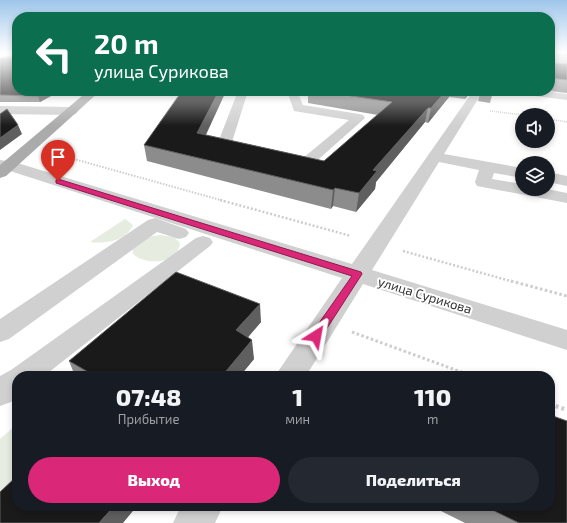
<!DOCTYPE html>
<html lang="ru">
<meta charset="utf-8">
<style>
:root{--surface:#171b24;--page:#242831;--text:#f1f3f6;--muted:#9ea1a6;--accent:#db2777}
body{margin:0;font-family:"Exo 2",sans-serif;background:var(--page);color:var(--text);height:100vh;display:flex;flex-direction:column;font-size:15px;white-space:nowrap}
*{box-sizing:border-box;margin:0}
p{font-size:13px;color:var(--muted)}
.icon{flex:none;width:22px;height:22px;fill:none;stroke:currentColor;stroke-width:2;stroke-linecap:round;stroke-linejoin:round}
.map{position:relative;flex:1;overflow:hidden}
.drawer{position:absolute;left:12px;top:371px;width:543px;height:140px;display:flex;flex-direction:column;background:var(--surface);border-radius:16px;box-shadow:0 2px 6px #0003}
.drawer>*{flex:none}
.top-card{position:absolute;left:12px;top:12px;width:543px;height:84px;border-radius:16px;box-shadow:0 2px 6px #0003;background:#0b6e4f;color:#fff;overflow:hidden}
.tools{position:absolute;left:515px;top:108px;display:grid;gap:8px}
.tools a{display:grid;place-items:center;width:40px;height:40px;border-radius:50%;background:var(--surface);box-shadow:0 2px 6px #0003;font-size:20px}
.pin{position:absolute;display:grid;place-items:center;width:34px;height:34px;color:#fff;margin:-41px -17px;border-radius:50% 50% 50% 0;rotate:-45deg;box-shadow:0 0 4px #0007}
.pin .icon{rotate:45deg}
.me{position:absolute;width:44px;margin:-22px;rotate:34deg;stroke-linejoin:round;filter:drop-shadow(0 0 3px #0008)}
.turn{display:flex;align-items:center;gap:14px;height:84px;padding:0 16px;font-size:18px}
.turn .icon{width:52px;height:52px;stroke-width:2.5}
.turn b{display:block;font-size:28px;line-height:34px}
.eta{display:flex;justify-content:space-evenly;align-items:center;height:68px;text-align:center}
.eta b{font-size:24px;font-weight:800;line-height:28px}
.cta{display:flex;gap:8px;margin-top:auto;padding:8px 16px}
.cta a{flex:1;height:46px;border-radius:24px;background:var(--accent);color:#fff;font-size:16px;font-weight:800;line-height:46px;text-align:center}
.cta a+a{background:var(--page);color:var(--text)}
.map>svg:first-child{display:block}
.green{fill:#e6ecdf}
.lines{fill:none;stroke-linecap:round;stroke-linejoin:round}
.path-far4{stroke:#cdcdcd;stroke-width:1.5;stroke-dasharray:1 1;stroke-linecap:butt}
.path-far3{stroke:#cdcdcd;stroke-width:2;stroke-dasharray:1.5 1.5;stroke-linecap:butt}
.path-far2{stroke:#cdcdcd;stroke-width:2.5;stroke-dasharray:2 2;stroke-linecap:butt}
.path-far1{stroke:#cdcdcd;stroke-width:3;stroke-dasharray:2.5 2.5;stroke-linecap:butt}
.path{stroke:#cdcdcd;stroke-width:4;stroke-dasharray:3 3;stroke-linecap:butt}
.minor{fill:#d0d0d0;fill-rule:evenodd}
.major{fill:#ababab;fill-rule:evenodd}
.wall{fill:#8c8c8c}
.shaded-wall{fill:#5f5f5f}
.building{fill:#1a1a1a;stroke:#5f5f5f}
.route{fill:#db2777;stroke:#8e194d}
.labels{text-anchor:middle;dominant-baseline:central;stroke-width:4;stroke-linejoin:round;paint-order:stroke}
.street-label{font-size:13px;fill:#333;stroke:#fff}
</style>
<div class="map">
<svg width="567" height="523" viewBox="0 0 567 523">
<rect width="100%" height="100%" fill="#fff"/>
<path class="green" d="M125,219L133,225C126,241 106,244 90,242Z
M160,235L174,237L180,243C178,264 146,266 133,254V249L148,237Z
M17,424V478L0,495V439Z"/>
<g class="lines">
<path class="path-far4" d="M490,111L522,115
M548,119L567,122"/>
<path class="path-far3" d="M56,154L224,201"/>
<path class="path-far2" d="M220,200L351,236
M403,251L514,282"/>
<path class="path-far1" d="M511,281L567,296
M352,332L472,376"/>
<path class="path" d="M550,404L567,410"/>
<path class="minor" d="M238,91H248L232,142L252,147L254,150L252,153L247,154L219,148L217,145Z
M287,91H297L303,105L359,114L363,115L365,118L311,166L306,168L279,161L276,158L279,155L284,153L303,158L349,120L294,111Z
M473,91H483L444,154L522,168V178L494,173L492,179L522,184V189H547L567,193V203L477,186L475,182L479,170L439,162L372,270L567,330V350L363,284L306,376H275L342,278L7,170H0V160L14,162L352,264Z
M515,91H546L567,94V100L520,94Z
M0,106L72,107L76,108L78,111L76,114L72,115L0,114Z
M548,172L567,176V186L548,182Z
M155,218L186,229L189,233L186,237L179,239L157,232L9,339L0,342V319L148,220Z
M203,236L210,238L213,242L210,246L44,376H17V397L11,402L0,406V376L11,370L196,238Z
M181,506H223L215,523H173Z"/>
<path class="major" d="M88,91H100L6,176L0,178V165Z"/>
</g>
<path class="wall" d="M550,53H567V93L550,91Z
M0,59L17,91H60L40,102H0Z
M226,91L206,135L324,161L378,115L308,103V91H471L465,99L449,97L428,123L425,122L376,182L375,189L356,212L333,206L331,209L147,161L144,145Z
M481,91H493L490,103L478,101Z
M261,322L248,337L254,359L240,376H75L69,361Z
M431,506H550L567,523H465Z"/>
<path class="shaded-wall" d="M46,91H60L40,102L38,96Z
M219,91H226L199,149L197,133Z
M446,91H450L449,97L428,123L431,108Z
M467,91H471L465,99Z
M428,108L425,122L376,182L375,189L356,212L359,193L373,170Z
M18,125L22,134L0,150V138Z
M335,188L333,206L331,209L333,190Z
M260,304L261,322L238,349L236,330Z
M252,340L254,359L240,376H222Z
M114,506H137L123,523H99Z"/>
<path class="building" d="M17,53V91H46L38,96L0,95V59L4,57H16Z
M550,53H567V56L553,55V63L567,64V80L550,78Z
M182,91H219L197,133L324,161L392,102L317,91H446L431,108H428L373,170L377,171L359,193L335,188L333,190L144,145Z
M7,109L18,125L0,138V114Z
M176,272L260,304L236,330L252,340L222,376H95L69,361Z
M550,415L567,421V523H519L484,506H550Z
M17,476V506H114L99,523H0V492Z"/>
<linearGradient id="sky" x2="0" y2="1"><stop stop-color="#9ec6ea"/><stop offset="0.42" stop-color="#fff"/><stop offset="1" stop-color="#fff" stop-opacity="0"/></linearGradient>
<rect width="567" height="126" fill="url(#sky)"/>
<path class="route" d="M58,179L361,272L362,274L320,339L316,340L312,339L311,336L312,333L352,276L56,183V180Z"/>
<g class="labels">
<g class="street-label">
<text transform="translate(425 295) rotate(17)">улица Сурикова</text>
</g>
</g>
</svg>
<div class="tools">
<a><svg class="icon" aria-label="sound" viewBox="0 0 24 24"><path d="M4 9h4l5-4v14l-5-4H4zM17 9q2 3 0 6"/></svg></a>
<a><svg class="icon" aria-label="layers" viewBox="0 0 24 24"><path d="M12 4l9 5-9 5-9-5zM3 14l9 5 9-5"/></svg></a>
</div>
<div class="pin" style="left:58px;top:181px;background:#d93025"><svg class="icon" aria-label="arrive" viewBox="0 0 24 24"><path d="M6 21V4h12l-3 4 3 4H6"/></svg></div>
<svg class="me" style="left:316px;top:336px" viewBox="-20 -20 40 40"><path d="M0-17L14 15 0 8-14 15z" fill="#db2777" stroke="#fff" stroke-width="4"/></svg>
<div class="top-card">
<div class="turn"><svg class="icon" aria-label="left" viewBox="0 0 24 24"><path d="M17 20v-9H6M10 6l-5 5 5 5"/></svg><div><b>20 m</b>улица Сурикова</div></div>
</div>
<section class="drawer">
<div class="eta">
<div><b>07:48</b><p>Прибытие</p></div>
<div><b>1</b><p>мин</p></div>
<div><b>110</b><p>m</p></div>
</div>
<div class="cta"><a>Выход</a><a>Поделиться</a></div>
</section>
</div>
